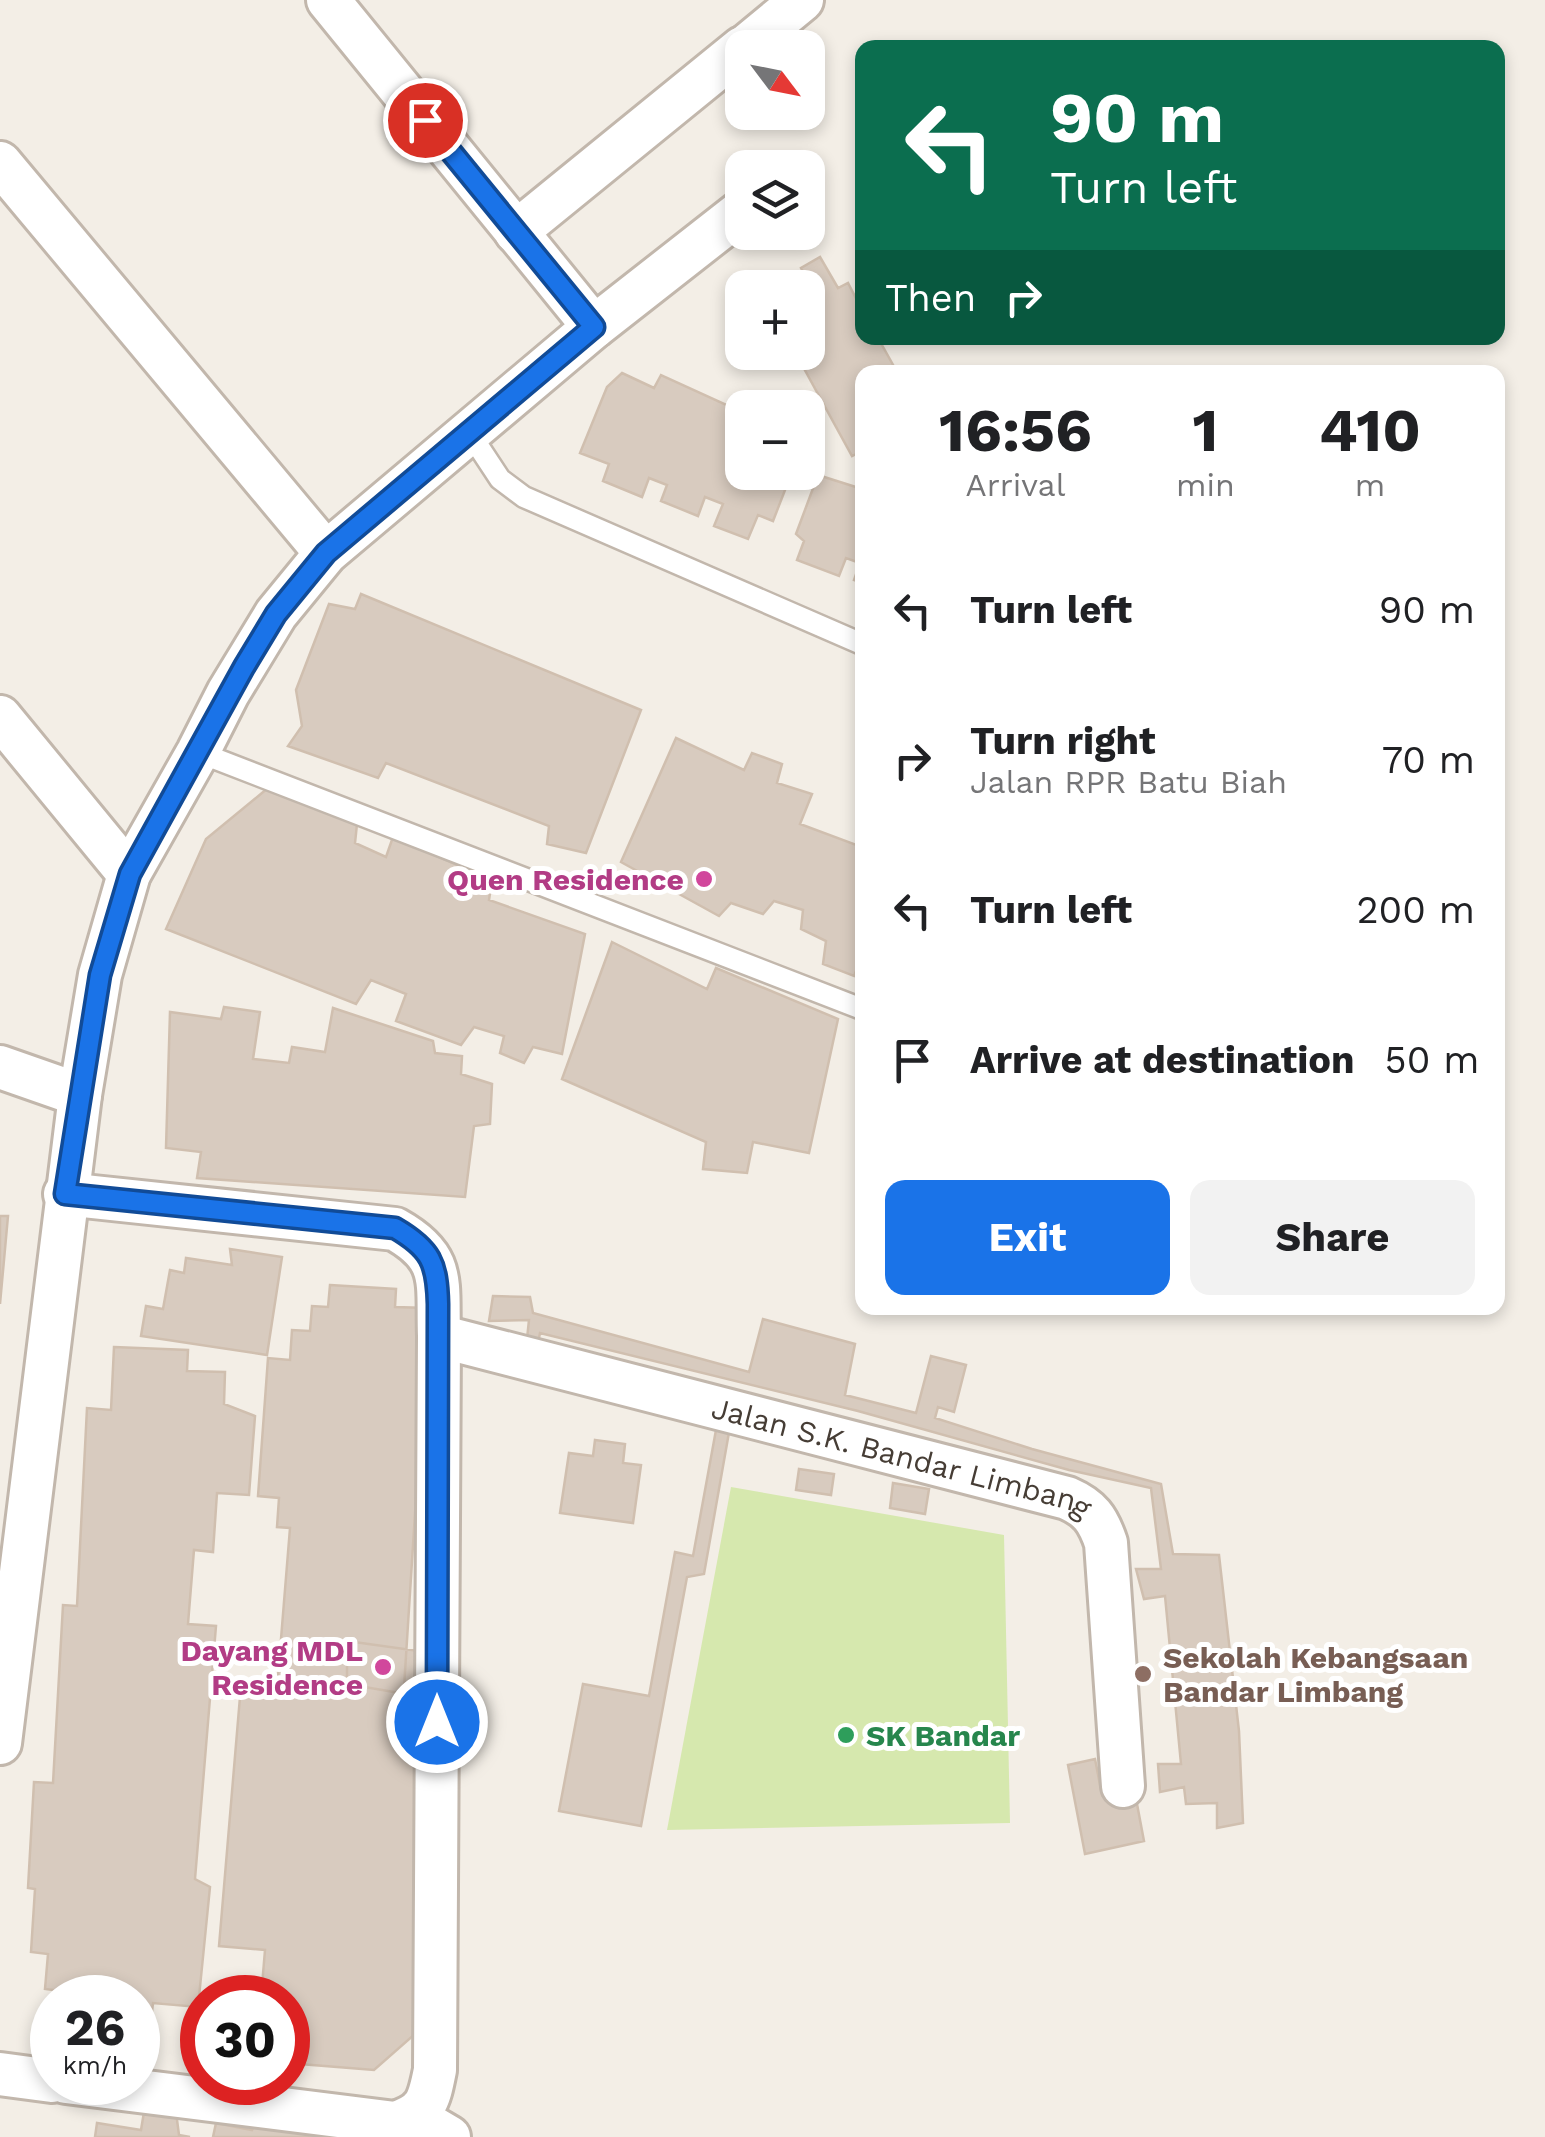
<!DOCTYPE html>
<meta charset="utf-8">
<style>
:root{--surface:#fff;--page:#f2f2f2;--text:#202124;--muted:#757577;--accent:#1a73e8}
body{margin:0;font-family:"Work Sans",sans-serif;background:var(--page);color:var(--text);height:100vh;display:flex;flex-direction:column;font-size:38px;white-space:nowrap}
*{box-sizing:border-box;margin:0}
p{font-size:32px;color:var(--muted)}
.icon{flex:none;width:55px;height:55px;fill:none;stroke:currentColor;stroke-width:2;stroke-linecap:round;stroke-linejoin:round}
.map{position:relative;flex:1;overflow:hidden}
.side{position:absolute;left:855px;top:365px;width:650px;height:950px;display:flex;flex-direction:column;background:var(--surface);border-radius:20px;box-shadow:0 5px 15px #0003}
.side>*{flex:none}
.guide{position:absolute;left:855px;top:40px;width:650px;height:305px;border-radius:20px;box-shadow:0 5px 15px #0003;background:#0b6e4f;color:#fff;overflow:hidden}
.needle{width:65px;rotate:122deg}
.buttons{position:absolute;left:725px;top:30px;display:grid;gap:20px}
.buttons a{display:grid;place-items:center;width:100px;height:100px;border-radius:20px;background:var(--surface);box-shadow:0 5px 15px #0003;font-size:50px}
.speed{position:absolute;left:30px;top:1975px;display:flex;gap:20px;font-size:50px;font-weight:700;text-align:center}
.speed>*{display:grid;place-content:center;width:130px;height:130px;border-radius:50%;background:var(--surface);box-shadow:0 5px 15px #0003;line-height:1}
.speed small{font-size:25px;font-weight:400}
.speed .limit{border:15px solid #d22;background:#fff;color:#111}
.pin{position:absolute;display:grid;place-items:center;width:85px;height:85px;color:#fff;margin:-42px;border:5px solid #fff;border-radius:50%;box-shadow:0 2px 10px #0007}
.me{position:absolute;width:110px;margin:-55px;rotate:0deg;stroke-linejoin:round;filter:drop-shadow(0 0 8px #0008)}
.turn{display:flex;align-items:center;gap:35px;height:210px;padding:0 30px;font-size:45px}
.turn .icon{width:130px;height:130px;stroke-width:2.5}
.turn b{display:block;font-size:70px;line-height:85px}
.then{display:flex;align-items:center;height:95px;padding:0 30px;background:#0003;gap:20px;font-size:38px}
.eta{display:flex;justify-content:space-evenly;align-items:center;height:170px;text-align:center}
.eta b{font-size:60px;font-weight:700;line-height:70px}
.button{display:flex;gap:20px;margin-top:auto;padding:20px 30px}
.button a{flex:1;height:115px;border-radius:20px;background:var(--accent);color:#fff;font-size:40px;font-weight:700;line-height:115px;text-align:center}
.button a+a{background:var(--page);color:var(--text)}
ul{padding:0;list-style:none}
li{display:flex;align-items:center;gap:30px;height:150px;padding:0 30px}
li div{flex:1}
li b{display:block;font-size:38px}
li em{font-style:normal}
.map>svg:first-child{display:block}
.green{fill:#d6e8ae}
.building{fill:#d8cbbf;stroke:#d0bfaf;stroke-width:2.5}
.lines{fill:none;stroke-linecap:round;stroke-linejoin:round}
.service-casing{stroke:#c2b7ac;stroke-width:25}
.minor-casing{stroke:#c2b7ac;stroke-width:48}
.service{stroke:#fff;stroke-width:20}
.minor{stroke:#fff;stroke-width:42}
.route-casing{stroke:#114b97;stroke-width:25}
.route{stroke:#1a73e8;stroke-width:18}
.hotel-dot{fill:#d1479c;stroke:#fff;stroke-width:4}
.education-dot{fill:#8d6e63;stroke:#fff;stroke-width:4}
.leisure-dot{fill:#2e9e5b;stroke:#fff;stroke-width:4}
.labels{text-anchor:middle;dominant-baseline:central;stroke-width:10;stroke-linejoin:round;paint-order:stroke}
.hotel-label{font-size:30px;font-weight:bold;fill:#b23c85;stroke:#fff;text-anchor:end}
.street-label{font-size:30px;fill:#463d35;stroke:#fff}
.education-label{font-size:30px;font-weight:bold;fill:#785e54;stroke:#fff;text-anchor:start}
.leisure-label{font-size:30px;font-weight:bold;fill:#27864d;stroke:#fff;text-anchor:start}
</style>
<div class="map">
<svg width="1545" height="2137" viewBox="0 0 1545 2137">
<rect width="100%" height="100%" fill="#f3eee6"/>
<path class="green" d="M731,1487L1004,1535L1010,1823L667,1830Z"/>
<path class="building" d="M820,257L838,288L848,283L862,310V338H878L897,372H862V451L852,456L795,352H808V316L823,308L801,268Z
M622,373L654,388L661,375L742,412V472H792L773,521L758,515L748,539L714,526L723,504L705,497L698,516L661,501L667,485L649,478L642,497L603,481L609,464L580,453L607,387Z
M818,475L862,489V583L854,580L860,563L846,558L839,576L797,560L804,541L796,534Z
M361,594L641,710L586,853L547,844L549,826L386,763L378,778L288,746L302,726L296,690L329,604L355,609Z
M676,738L744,770L752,753L782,764L777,783L812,794L800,824L862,847V956L854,976L823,964L826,941L801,929L803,910L774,901L763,914L731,903L719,916L621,862Z
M268,788L357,824L355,843L386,857L393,837L492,880L489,900L585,934L562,1054L533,1047L524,1063L500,1053L504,1036L474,1027L461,1045L396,1021L406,994L371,980L356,1004L166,929L206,839Z
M612,942L707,989L716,968L838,1019L809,1153L753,1142L747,1173L703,1169L706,1142L562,1079Z
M224,1007L260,1012L253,1059L289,1063L292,1047L325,1052L333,1008L433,1041L435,1053L462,1056L461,1074L492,1084L490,1124L474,1126L465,1197L197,1178L201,1152L166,1148L170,1012L221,1019Z
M0,1216H8L0,1304Z
M230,1249L282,1257L267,1355L141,1336L146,1306L163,1309L170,1270L184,1273L186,1258L232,1265Z
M330,1285L396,1289L395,1307L428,1308L400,1751L418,1758L415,2034L374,2070L288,2063V1998H261L265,1950L219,1946L241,1685L277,1688L290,1528L277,1527L279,1498L258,1496L268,1358L290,1360L292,1330L310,1331L312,1306L328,1307Z
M493,1296L530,1297L533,1313L749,1372L763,1319L855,1344L845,1395L916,1413L931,1356L966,1365L954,1412L938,1407L935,1418L1032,1449L1161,1484L1173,1554L1219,1555L1239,1731L1243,1823L1217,1828V1803L1186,1804L1184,1787L1160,1792L1158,1764H1181L1165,1596L1144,1599L1136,1569H1161L1151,1488L1069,1470L858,1411L540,1333L538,1343L527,1339L529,1320L489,1321Z
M114,1347L188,1350L187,1371L225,1372L224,1404L255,1416L249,1495L217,1493L213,1552L194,1550L188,1624L216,1626L195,1879L210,1887L198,2007L153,2003L152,2012L138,2011V1998H60L61,1991L45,1989L48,1954L31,1952L35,1889L28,1888L34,1782L53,1783L63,1605L77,1606L87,1408L111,1410Z
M718,1419L731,1421L704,1574L687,1577L641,1826L559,1811L583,1684L649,1696L675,1552L693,1556Z
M595,1440L625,1444L623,1463L641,1465L633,1523L560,1513L569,1453L593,1456Z
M799,1469L834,1474L831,1495L796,1490Z
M893,1483L929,1489L925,1514L890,1508Z
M347,1641L419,1651L417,1696L347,1684Z
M1095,1759L1102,1795L1134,1788L1144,1841L1085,1854L1068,1765Z
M145,2106L176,2112L179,2135L190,2137H95L97,2123L141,2130Z
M257,2121L398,2137H213L216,2123L252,2130Z"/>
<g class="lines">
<g class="service-casing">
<path id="service" d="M469,432L500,479L524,497L862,644
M198,752L862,1009"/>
</g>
<g class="minor-casing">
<g id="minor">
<path d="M328,0L594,327"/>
<path d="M744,48L802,0"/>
<path d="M0,163L326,553"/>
<path d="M516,232L742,48"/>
<path d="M0,717L129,874"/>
<path d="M0,1067L80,1095"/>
<path d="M65,1194L395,1229C447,1258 437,1282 439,1336L435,2070C429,2100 427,2113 395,2123L66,2082"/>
<path id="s1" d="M439,1336L1067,1498C1090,1508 1098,1519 1106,1543L1123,1786"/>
<path d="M0,1743L80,1095L100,975L129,874L198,752L228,693L276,614L326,553L594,327L742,211"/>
<path d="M0,2074L52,2081"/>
<path d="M415,2117L449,2137"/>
</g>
</g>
<use href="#service" class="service"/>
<use href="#minor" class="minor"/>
</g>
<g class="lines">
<g class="route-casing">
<path id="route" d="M425,120L594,327L326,553L276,614L244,667L130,874L100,975L65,1194L395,1228C431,1249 437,1263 438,1304L437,1722"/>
</g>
<use href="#route" class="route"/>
</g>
<g class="hotel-dot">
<circle cx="704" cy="879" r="10"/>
<circle cx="383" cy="1667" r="10"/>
</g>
<circle class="education-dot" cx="1143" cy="1674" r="10"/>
<circle class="leisure-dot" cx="846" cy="1735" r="10"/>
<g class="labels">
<g class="hotel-label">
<text x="684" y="879">Quen Residence</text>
<text x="363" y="1650">Dayang MDL<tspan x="363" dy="34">Residence</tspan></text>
</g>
<g class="street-label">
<text stroke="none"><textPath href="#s1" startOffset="478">Jalan S.K. Bandar Limbang</textPath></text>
</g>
<g class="education-label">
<text x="1163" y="1657">Sekolah Kebangsaan<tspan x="1163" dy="34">Bandar Limbang</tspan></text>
</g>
<g class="leisure-label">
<text x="866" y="1735">SK Bandar</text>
</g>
</g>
</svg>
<div class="buttons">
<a><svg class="needle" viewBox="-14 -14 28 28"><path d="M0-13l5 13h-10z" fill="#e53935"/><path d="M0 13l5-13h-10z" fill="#757577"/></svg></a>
<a><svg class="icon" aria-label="layers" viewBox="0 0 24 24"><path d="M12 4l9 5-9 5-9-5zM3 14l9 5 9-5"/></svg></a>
<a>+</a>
<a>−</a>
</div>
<div class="speed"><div>26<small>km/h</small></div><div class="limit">30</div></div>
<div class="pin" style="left:425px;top:120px;background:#d93025"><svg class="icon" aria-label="arrive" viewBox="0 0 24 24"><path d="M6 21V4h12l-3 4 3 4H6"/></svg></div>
<svg class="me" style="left:437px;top:1722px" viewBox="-20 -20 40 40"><circle r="17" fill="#1a73e8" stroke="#fff" stroke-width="3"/><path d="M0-11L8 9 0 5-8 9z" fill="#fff"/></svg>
<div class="guide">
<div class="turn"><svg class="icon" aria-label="left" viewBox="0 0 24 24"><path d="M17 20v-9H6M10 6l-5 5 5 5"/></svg><div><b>90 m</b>Turn left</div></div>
<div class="then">Then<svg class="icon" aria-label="right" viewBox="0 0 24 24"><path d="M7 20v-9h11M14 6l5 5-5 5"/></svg></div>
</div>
<section class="side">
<div class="eta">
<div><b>16:56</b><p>Arrival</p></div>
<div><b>1</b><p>min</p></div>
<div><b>410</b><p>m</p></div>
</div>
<ul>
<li><svg class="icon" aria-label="left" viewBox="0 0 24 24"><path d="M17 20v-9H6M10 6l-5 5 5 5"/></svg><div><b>Turn left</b></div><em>90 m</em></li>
<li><svg class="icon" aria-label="right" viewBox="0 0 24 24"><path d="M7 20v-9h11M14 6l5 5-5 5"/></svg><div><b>Turn right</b><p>Jalan RPR Batu Biah</p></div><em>70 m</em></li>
<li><svg class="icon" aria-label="left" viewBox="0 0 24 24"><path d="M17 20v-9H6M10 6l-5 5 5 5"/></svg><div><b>Turn left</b></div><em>200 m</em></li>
<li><svg class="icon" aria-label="arrive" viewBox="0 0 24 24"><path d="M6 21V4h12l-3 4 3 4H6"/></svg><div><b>Arrive at destination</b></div><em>50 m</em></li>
</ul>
<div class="button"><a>Exit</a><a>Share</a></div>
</section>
</div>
